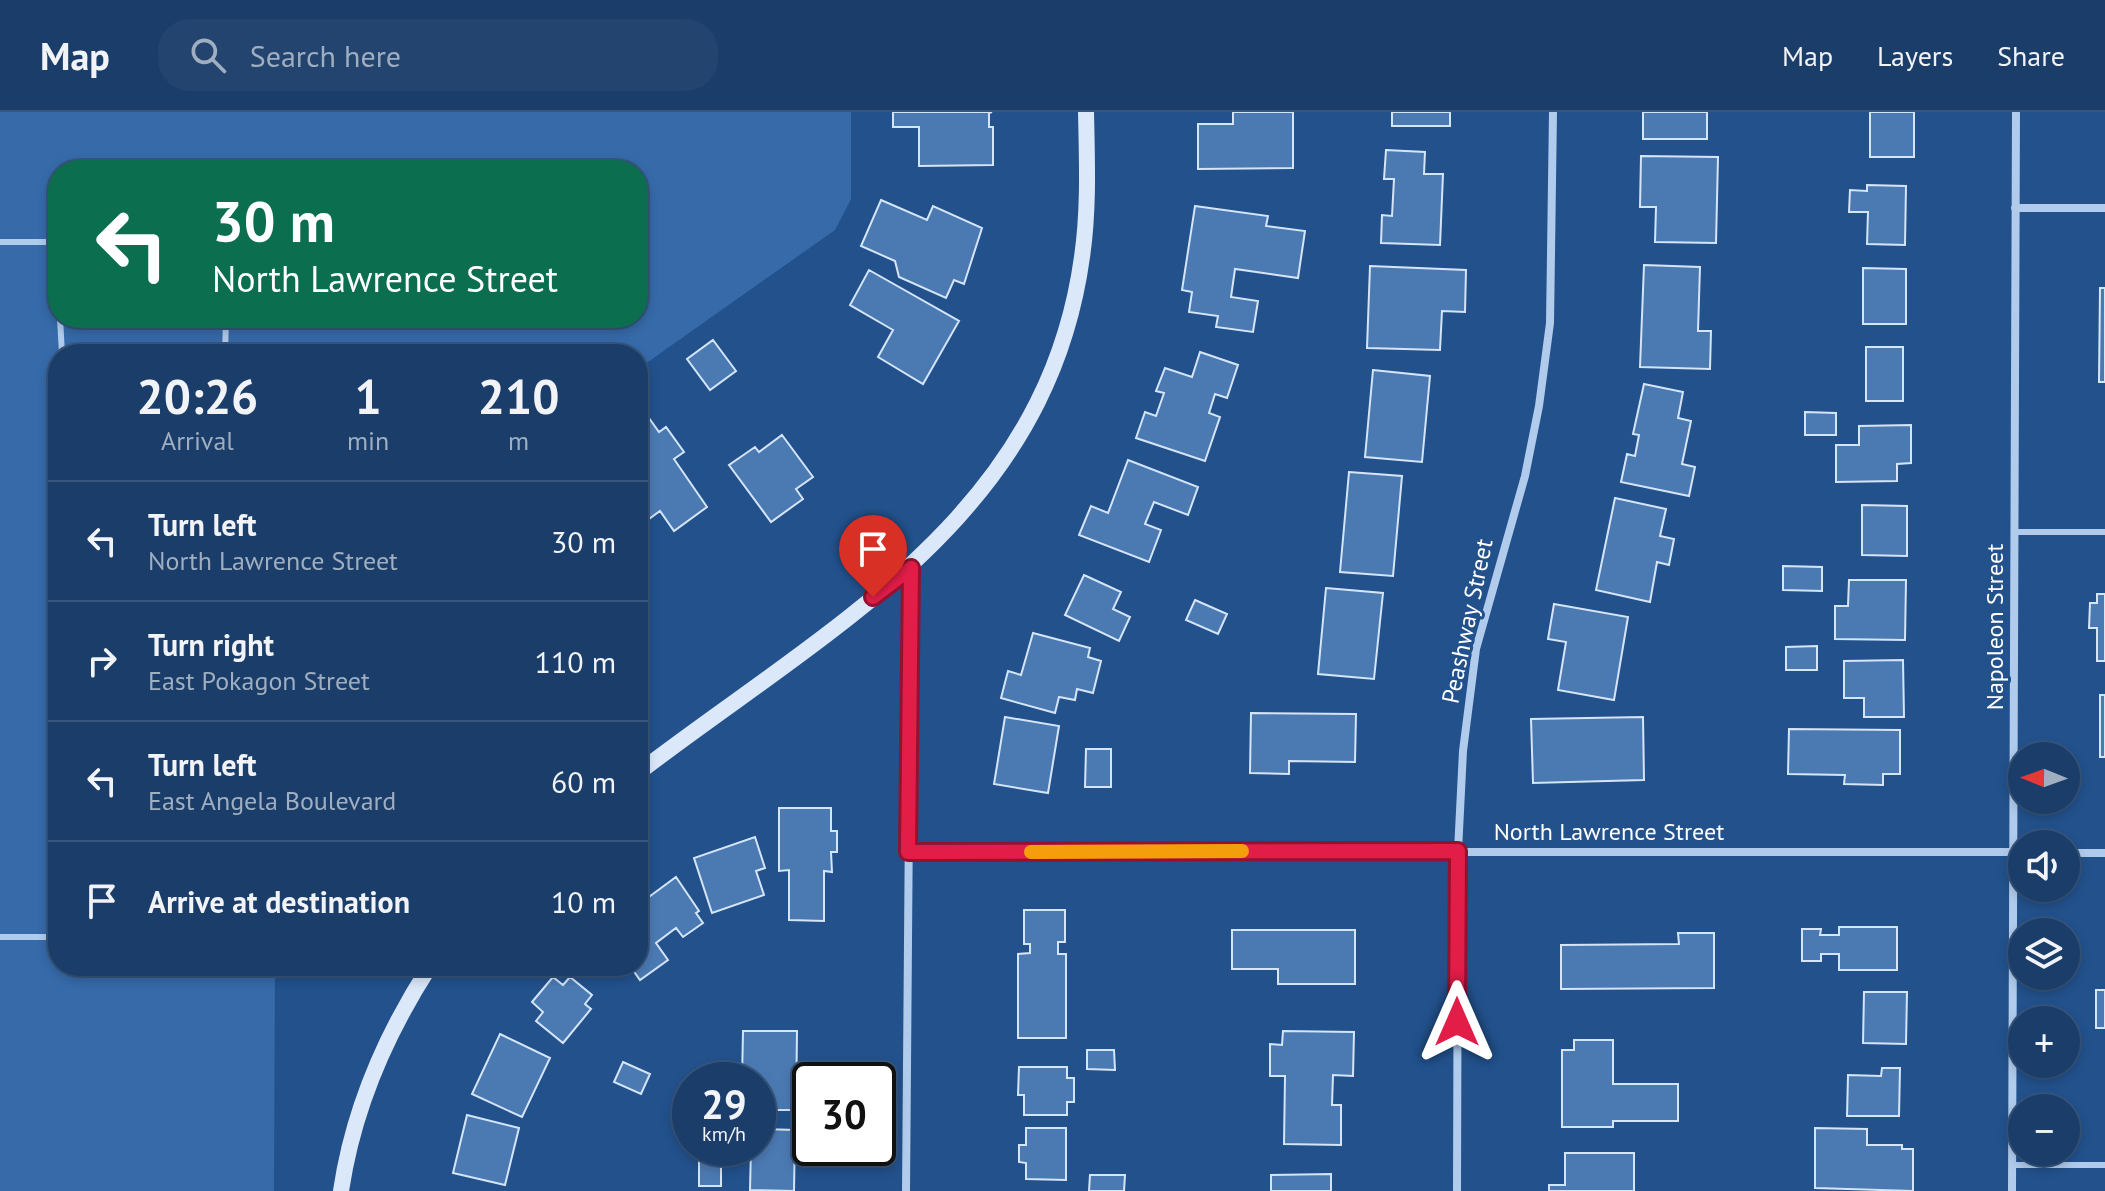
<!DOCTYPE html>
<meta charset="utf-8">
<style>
:root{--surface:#1a3d69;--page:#23446f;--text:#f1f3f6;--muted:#9faec0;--line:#38567d}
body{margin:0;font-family:"PT Sans",sans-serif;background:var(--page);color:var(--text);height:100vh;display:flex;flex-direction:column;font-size:30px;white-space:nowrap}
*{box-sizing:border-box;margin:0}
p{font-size:26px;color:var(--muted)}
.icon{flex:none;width:44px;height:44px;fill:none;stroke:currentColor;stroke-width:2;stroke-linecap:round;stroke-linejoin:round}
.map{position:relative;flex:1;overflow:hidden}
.drawer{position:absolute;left:48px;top:232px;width:600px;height:632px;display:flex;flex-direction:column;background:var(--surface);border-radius:32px;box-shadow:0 4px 12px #0003,0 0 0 2px var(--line)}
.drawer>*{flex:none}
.top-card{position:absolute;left:48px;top:48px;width:600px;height:168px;border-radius:32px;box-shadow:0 4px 12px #0003,0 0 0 2px var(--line);background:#0b6e4f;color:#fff;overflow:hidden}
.needle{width:52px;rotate:271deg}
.controls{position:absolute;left:2008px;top:630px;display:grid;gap:16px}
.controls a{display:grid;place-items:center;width:72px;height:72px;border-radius:50%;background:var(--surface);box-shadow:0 4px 12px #0003,0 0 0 2px var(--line);font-size:40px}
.speed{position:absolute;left:672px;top:950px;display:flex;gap:16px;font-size:40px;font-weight:700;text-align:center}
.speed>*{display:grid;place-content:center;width:104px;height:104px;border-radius:50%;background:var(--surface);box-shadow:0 4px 12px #0003,0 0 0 2px var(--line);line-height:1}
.speed small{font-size:20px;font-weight:400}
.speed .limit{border:4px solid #111;border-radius:12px;background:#fff;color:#111}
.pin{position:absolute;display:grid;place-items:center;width:68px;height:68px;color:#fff;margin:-82px -34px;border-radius:50% 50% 50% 0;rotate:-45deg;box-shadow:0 0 8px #0007}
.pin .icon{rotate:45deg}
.me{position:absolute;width:88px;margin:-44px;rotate:0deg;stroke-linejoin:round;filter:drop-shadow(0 0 6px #0008)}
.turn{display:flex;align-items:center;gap:28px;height:168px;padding:0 32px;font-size:36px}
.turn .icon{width:104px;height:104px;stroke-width:2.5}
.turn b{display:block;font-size:56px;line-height:68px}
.eta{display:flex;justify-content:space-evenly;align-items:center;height:136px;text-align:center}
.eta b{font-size:48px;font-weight:600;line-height:56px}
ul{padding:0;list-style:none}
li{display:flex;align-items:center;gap:24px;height:120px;padding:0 32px;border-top:2px solid var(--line)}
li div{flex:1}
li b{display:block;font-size:30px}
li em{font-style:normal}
header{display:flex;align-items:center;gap:48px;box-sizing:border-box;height:112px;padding:0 40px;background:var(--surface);border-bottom:2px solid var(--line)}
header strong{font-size:38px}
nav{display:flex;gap:44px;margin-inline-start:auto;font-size:28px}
.search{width:560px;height:72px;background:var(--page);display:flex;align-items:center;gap:20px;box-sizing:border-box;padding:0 28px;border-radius:32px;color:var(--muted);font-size:30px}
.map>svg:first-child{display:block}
.green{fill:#366aa9;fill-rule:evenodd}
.building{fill:#4b7ab3;stroke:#d5e5f8;stroke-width:2}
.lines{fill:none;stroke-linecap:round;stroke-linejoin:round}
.service{stroke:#b0cbeb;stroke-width:6}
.minor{stroke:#b0cbeb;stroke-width:8}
.secondary{stroke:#dbe8f9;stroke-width:16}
.route-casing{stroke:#92132f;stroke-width:20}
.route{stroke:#e11d48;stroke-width:14}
.slow{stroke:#f59e0b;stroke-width:14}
.labels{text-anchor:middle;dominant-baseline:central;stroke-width:6;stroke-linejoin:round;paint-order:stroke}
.street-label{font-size:24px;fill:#fff;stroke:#22518c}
</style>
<header>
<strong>Map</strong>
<div class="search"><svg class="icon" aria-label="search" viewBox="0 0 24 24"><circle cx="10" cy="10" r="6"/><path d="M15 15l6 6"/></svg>Search here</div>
<nav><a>Map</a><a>Layers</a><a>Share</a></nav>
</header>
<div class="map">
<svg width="2105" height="1079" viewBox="0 0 2105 1079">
<rect width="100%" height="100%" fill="#22518c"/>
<path class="green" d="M0,0H851V87L835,118L638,257V242H58V854H275L274,1079H0ZM58,58H638V206H58Z"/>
<path class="building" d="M893,0H992L989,1V15H993V53L919,54V15H893Z
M1233,0H1293V56L1198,57V12H1233Z
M1392,0H1450V14H1392Z
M1643,0H1707V27H1643Z
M1870,0H1914V45H1870Z
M1386,38L1425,40L1424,62H1443L1440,133L1381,131L1382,103L1392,104L1394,67H1384Z
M1641,44L1718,45L1716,131L1655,130L1656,95H1640Z
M1867,73L1906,74L1905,133L1867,132L1868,100H1849L1850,78L1867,79Z
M881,88L927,108L933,94L982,116L964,172L954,168L946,186L899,165L895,149L861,134Z
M1195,94L1268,104L1266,114L1305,119L1298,166L1235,157L1231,185L1258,189L1253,220L1216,215L1218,204L1189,200L1192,180L1182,178Z
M1644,153L1700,155L1698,219H1711L1710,257L1640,255Z
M1370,154L1466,158L1465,200L1442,199L1440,238L1367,236Z
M1863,156L1906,157V212H1863Z
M869,158L959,209L923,272L878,245L893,218L850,193Z
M2100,176H2105V270H2099Z
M713,228L736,259L710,278L687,247Z
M1866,235H1903V289H1866Z
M1200,240L1238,253L1227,286L1215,282L1209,301L1220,305L1205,349L1136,326L1145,300L1156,304L1164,281L1156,279L1165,256L1192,265Z
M1373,258L1430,264L1422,350L1365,345Z
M1644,272L1683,280L1678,306L1691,309L1682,352L1695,355L1689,384L1621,370L1627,342L1635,344L1639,323L1633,322Z
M644,299L659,320L666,315L684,340L674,347L707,395L674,419L660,399L638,415V304Z
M1805,300L1836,301V323H1805Z
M1911,313V351L1897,352V369L1836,370V333H1859V314Z
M782,323L813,365L796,377L803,387L771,410L729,353L755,335L759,340Z
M1128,348L1198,375L1188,403L1154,390L1145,412L1161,418L1149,450L1079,423L1091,394L1108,401Z
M1349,360L1402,364L1393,464L1340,460Z
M1615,386L1666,397L1660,424L1674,427L1669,453L1657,450L1650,490L1596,478Z
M1862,393L1907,394V444L1862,443Z
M1783,454L1822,455V479L1783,478Z
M1084,463L1121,480L1113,497L1130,505L1119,529L1065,503Z
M1849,468H1906L1905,528L1835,527V494H1848Z
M1326,476L1383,481L1374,567L1318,562Z
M2097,482H2105V549H2097V516H2089L2090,491H2097Z
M1195,488L1227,502L1218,522L1186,508Z
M1554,492L1628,505L1614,588L1558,578L1566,530L1548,527Z
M1033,521L1090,536L1088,545L1101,549L1093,581L1077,577L1075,588L1059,585L1055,601L1001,586L1008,559L1021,563Z
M1817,534V558H1786V535Z
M1903,548L1904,605H1864V586H1844V549Z
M2100,583H2105V645H2100Z
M1251,601L1356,602L1355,650L1289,649V662L1250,661Z
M1005,605L1059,614L1048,681L994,672Z
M1643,605L1644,668L1533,671L1531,607Z
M1789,617L1900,618V662H1883V673L1844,672L1845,663L1788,662Z
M1086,637H1111V675H1085Z
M779,696H831V719H837V740H831L832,760L824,759V809L789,808V758L779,759Z
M755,725L765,756L756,759L764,783L712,801L694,746Z
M676,765L699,799L696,801L703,811L683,825L676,816L656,831L668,848L640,868L630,854H638V813L644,809L638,793Z
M1024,798H1065V830H1058V842H1066V926H1018V842L1030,841V832H1024Z
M1839,815H1897V858H1839V842H1821V849H1802V817H1821L1820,823H1839Z
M1232,818H1355V872H1278V857H1232Z
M1678,821H1714V876L1561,877V833L1679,832Z
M553,865L563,873L570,865L592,883L585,892L591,897L563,931L536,909L543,900L532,890Z
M2096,878H2105V916H2096Z
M1864,880H1907L1906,932L1863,931Z
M743,919H797L796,998H758V968H742Z
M1283,919L1354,920L1353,964L1333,963L1332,993H1341V1033L1284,1032L1285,964H1270V932L1282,933Z
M500,922L550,946L522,1005L472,982Z
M1574,928H1613V972H1678V1009H1613V1015H1562V938H1574Z
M1087,938H1114L1115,958L1087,957Z
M623,950L650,962L641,982L614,970Z
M1019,955H1067V966H1074V990H1067V1003H1024V983H1018Z
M1882,956H1900L1899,1004H1847L1848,963L1881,964Z
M467,1003L519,1016L505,1073L453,1061Z
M1026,1016H1066V1068L1026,1067V1051L1019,1050V1033H1026Z
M1815,1016L1867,1017V1033H1902V1037H1913V1079L1815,1076Z
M758,1017L795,1018L794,1079L750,1078L751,1036H758Z
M721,1041V1074H699V1042Z
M1565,1041H1634V1079H1549V1073H1565Z
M1331,1062V1079H1271V1063Z
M1090,1063H1125L1124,1079H1089Z"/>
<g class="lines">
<path class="service" d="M0,130H58
M60,206L62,242
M225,242L226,206
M2014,420H2105
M0,825H58
M2012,1053H2105"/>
<path class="minor" d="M2015,96H2105
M908,740H2022
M2066,741H2105
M906,1079L911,456
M1457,1079L1458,739L1463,639L1476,537L1525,364L1539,294L1550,211L1553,0
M2012,1079L2016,0"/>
<path class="secondary" d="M638,661C827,516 1046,406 1082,145C1089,97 1087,48 1086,0
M341,1079C353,998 386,922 430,854"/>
</g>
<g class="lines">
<g class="route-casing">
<path id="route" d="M873,485L911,456L908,740L1458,739L1457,910"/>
</g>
<use href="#route" class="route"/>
<path class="slow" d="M1031,740L1242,739"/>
</g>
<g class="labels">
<g class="street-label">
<text transform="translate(1467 509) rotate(-78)">Peashway Street</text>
<text transform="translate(1994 515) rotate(-90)">Napoleon Street</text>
<text x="1609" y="719">North Lawrence Street</text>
</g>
</g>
</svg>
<div class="controls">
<a><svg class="needle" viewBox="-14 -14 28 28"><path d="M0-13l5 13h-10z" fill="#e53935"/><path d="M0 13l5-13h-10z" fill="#9faec0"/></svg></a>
<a><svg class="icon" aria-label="sound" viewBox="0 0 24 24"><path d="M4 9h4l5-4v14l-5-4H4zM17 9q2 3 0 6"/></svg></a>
<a><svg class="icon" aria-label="layers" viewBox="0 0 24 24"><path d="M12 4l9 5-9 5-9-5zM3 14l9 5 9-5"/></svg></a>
<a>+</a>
<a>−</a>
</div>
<div class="speed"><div>29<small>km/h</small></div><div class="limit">30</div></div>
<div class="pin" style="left:873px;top:485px;background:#d93025"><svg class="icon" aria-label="arrive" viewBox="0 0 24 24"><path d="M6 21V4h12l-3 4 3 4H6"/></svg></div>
<svg class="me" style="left:1457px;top:910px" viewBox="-20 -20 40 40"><path d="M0-17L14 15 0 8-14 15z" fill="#e11d48" stroke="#fff" stroke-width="4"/></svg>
<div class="top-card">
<div class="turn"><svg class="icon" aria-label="left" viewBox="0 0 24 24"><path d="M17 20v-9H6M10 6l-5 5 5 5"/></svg><div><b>30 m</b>North Lawrence Street</div></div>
</div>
<section class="drawer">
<div class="eta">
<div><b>20:26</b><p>Arrival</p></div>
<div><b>1</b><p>min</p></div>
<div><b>210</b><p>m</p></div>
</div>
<ul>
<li><svg class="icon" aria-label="left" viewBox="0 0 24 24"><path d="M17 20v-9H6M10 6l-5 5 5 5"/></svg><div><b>Turn left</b><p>North Lawrence Street</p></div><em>30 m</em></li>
<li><svg class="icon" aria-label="right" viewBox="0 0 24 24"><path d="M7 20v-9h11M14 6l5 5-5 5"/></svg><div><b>Turn right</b><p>East Pokagon Street</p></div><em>110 m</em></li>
<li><svg class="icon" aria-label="left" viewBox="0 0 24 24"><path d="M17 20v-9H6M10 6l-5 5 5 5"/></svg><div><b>Turn left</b><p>East Angela Boulevard</p></div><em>60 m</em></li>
<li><svg class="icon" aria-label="arrive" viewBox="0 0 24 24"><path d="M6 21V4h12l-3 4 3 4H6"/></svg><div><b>Arrive at destination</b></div><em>10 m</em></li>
</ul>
</section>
</div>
